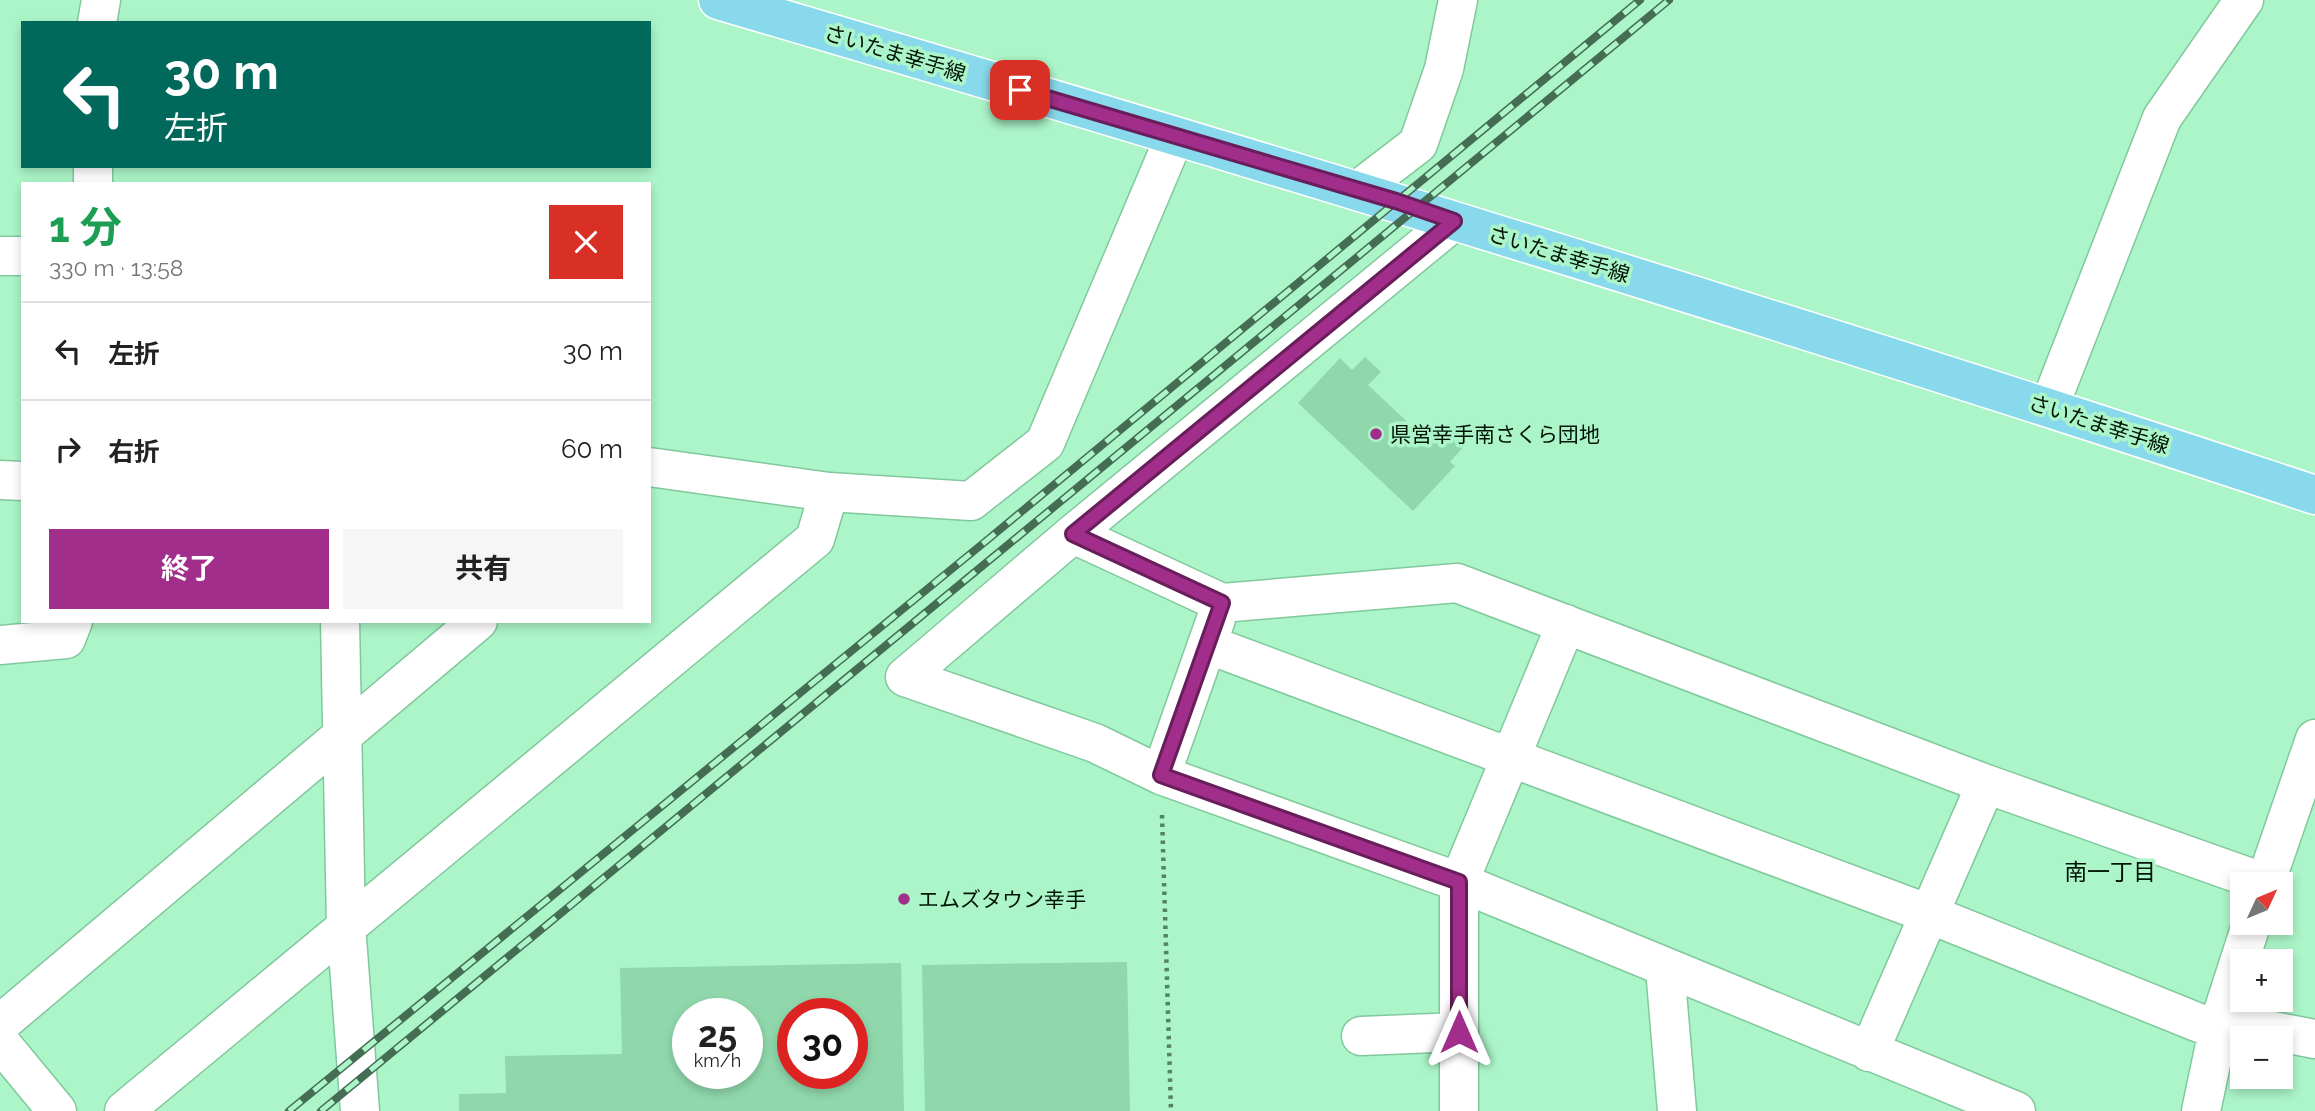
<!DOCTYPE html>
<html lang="ja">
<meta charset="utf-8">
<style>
:root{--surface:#fff;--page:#f6f6f6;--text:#222;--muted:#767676;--line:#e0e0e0;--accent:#a02e8a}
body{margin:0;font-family:Raleway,"Noto Sans JP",sans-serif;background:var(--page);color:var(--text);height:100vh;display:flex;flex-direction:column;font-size:26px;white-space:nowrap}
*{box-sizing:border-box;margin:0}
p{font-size:23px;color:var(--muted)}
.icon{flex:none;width:38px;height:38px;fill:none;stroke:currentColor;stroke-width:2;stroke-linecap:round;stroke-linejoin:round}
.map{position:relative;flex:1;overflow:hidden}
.sheet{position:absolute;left:21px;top:182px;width:630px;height:441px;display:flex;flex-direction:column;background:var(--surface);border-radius:0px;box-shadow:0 4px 10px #0003}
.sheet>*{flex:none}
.guide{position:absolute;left:21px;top:21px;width:630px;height:147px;border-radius:0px;box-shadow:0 4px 10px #0003;background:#00695c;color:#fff;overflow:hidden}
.needle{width:46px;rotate:46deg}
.fabs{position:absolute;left:2230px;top:872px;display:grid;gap:14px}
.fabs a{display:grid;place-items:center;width:63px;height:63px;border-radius:0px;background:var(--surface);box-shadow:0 4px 10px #0003;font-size:35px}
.speed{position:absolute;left:672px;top:998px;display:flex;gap:14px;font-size:35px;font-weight:700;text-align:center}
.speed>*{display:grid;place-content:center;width:91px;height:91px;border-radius:50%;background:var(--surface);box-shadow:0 4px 10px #0003;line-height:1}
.speed small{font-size:18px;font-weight:400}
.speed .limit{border:10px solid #d22;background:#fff;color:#111}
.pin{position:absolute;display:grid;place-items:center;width:60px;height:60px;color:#fff;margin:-30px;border-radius:14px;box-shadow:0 4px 10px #0006}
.me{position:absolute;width:77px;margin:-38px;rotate:0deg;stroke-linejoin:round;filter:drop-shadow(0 0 5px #0008)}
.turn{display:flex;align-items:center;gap:24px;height:147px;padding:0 28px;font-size:32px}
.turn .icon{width:91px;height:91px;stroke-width:2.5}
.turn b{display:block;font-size:49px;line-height:60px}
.round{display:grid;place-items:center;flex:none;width:74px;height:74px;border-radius:0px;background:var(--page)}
.overview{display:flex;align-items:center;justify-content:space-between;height:119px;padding:0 28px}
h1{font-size:42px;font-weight:700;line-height:52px;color:#1e9e55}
.cta{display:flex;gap:14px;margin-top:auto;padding:14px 28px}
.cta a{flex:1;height:80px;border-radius:0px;background:var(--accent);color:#fff;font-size:28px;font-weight:700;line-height:80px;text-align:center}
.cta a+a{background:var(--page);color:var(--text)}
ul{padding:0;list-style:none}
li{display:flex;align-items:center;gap:21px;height:98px;padding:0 28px;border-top:2px solid var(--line)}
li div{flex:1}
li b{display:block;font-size:26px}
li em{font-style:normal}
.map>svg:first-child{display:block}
.building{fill:#90d8ac;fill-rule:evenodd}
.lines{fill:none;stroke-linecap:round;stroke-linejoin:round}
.minor-casing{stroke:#81c89d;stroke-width:41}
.major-casing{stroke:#fff;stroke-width:41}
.path{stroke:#548265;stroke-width:4.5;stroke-dasharray:3.5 5;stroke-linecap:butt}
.minor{stroke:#fff;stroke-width:38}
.major{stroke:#88d9eb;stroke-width:38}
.rail-casing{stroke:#446d53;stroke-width:8}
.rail{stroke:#acf5c8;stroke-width:5;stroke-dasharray:16;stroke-linecap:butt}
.route-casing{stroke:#681e5a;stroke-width:18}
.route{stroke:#a02e8a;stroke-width:12}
.poi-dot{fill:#a02e8a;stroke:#acf5c8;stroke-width:2.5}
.labels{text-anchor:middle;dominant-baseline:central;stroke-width:7;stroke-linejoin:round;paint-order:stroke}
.street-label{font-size:21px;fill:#001406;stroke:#acf5c8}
.poi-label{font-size:21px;fill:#001406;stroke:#acf5c8;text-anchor:start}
.neighbourhood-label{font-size:23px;fill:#001406;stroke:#acf5c8}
</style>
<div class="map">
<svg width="2315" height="1111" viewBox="0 0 2315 1111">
<rect width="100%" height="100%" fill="#acf5c8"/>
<path class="building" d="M1365,357L1381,372L1368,385L1429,442L1446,425L1466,444L1450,462L1455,466L1413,511L1298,403L1340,358L1352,370Z
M1127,962L1130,1111H925L922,965Z
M901,963L904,1111H459V1094L506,1093L505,1056L622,1054L620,968ZM688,1013H747V1073H688ZM793,1013H852V1073H793Z"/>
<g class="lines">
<g class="minor-casing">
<path id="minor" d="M97,23L101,0
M93,184V166
M1358,190L1418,144L1444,69L1458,0
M1454,221L1073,534L905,677L1095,743L1161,775L1459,882L2016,1111
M0,256H23
M2049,407L2162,118L2244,0
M649,467L829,492L971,501L1045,443L1175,136
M0,480L23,481
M1073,534L1222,603L1457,583L1986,784L2265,883
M340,621L346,925L360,1111
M1207,644L1929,914L2219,1031
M0,645L66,639L73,621
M1161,775L1216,619
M2265,884L2315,739
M1665,968L1677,1111
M2220,1021L2315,1039
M0,1024L478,621
M1361,1036L1459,1032
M0,1042L57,1111
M1869,1052L1986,784
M124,1111L815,539L829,492
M1459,1111V882L1566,624
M2201,1111L2220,1021L2252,922"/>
</g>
<g class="major-casing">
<path id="major" d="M718,0C1253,157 1786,320 2315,495"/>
</g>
<path class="path" d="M1162,815L1171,1111"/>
<use href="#minor" class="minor"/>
<use href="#major" class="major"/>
<g class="rail-casing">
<path id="rail" d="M289,1111L986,541L1640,0
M321,1111L1669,0"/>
</g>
<use href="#rail" class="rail"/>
</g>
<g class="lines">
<g class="route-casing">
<path id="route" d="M1020,90L1396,201L1454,221L1073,534L1222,603L1161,775L1459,882V1032"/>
</g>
<use href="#route" class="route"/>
</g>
<g class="poi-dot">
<circle cx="1376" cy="434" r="7"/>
<circle cx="904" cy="899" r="7"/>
</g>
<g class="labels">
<g class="street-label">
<text transform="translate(895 53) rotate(17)">さいたま幸手線</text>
<text transform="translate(1559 254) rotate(17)">さいたま幸手線</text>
<text transform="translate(2099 424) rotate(18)">さいたま幸手線</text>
</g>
<g class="poi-label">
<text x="1390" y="434">県営幸手南さくら団地</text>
<text x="918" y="899">エムズタウン幸手</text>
</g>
<g class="neighbourhood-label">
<text x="2110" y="871">南一丁目</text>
</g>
</g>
</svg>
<div class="fabs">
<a><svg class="needle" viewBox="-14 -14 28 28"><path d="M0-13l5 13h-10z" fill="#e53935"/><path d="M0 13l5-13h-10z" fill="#767676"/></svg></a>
<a>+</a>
<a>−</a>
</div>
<div class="speed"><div>25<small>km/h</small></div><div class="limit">30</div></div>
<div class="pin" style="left:1020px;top:90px;background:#d93025"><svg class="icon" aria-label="arrive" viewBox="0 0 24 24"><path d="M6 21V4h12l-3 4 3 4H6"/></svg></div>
<svg class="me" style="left:1459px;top:1032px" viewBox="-20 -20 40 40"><path d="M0-17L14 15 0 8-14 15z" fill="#a02e8a" stroke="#fff" stroke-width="4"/></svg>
<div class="guide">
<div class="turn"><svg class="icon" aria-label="left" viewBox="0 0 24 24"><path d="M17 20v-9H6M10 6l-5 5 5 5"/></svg><div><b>30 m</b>左折</div></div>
</div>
<section class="sheet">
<div class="overview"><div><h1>1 分</h1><p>330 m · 13:58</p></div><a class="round" style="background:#d93025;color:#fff"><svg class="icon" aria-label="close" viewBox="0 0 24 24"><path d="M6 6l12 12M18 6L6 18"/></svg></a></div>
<ul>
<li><svg class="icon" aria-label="left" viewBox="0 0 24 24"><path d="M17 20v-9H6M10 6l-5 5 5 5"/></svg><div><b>左折</b></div><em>30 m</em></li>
<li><svg class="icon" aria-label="right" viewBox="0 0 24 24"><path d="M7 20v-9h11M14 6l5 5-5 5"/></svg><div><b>右折</b></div><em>60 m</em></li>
</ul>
<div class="cta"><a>終了</a><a>共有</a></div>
</section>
</div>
